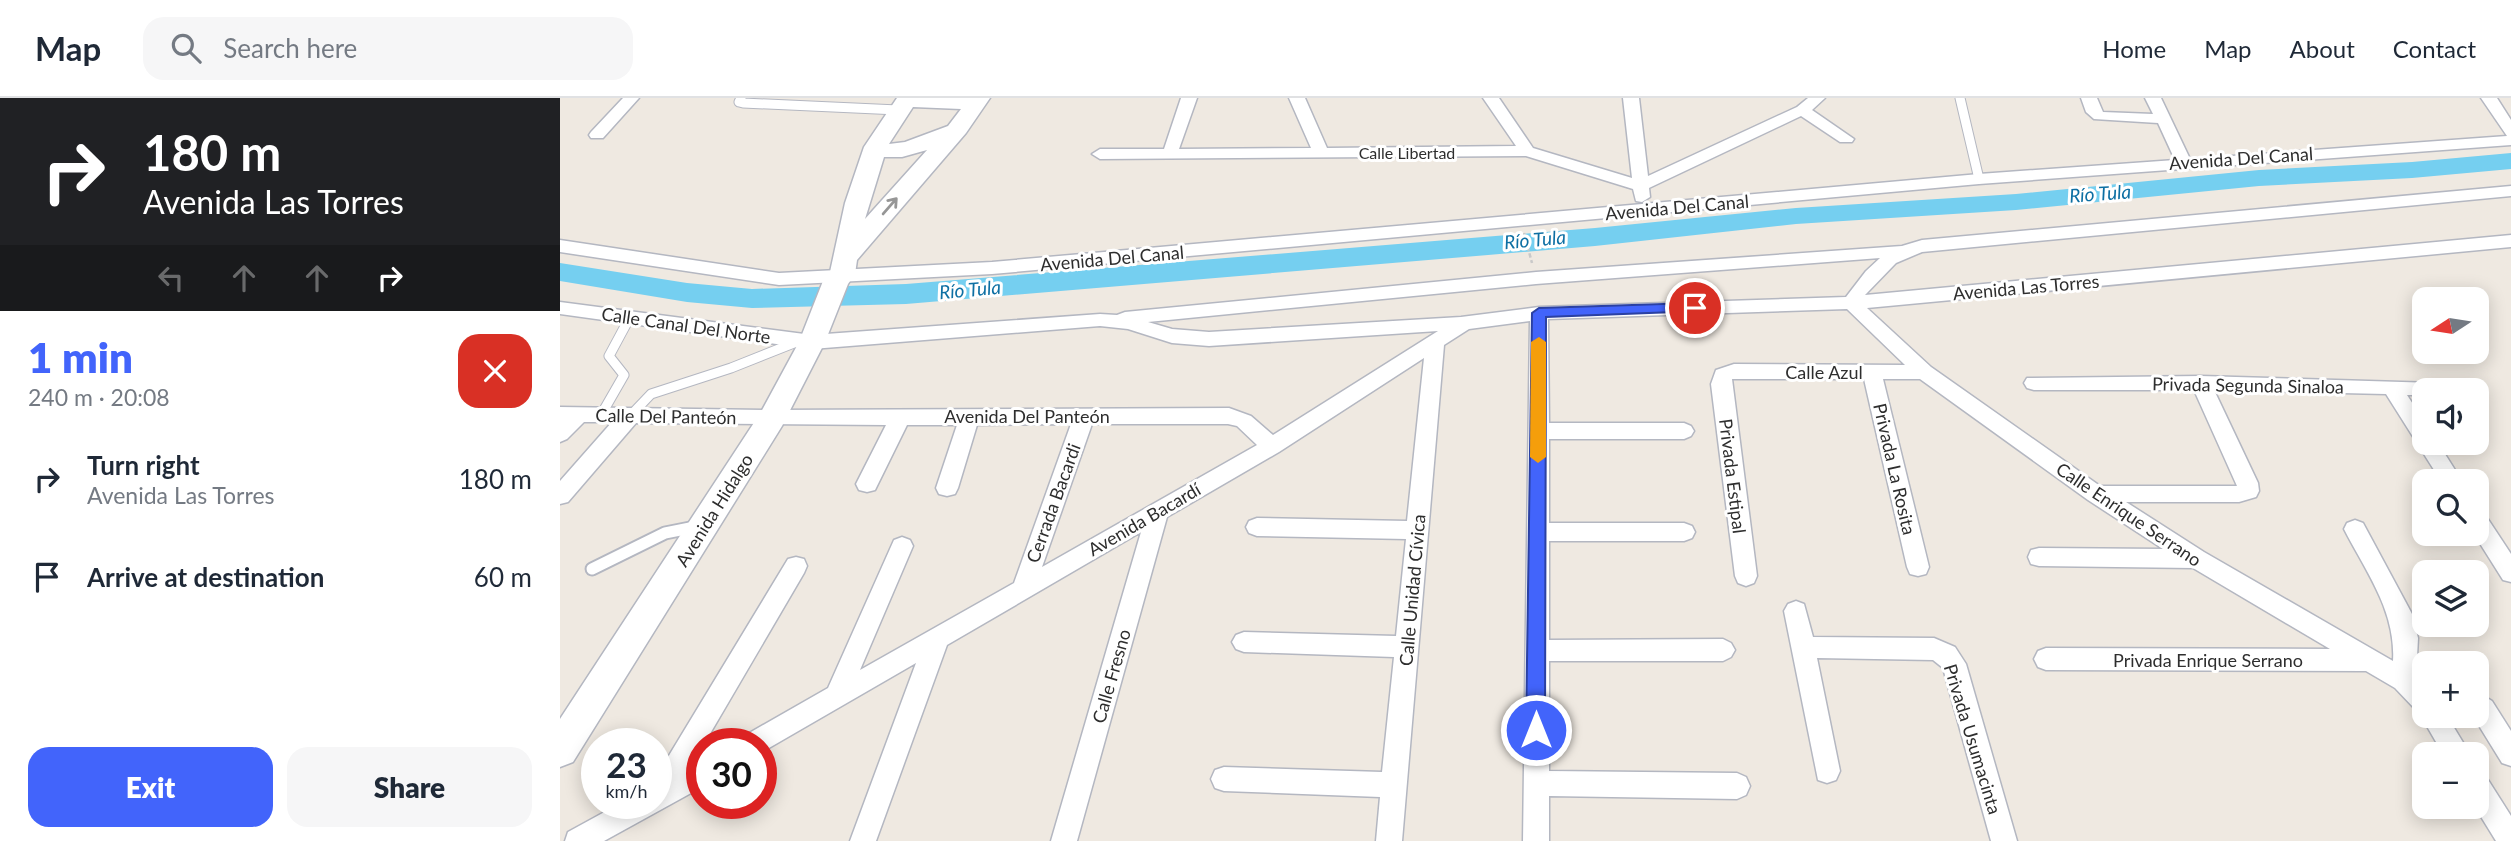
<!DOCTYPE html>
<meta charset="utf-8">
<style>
:root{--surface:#fff;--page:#f6f6f7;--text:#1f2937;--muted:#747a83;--line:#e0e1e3;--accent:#4264fb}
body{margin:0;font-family:Lato,sans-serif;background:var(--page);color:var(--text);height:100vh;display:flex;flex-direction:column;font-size:26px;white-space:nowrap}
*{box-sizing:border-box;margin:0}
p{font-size:23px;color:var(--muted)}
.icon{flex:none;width:38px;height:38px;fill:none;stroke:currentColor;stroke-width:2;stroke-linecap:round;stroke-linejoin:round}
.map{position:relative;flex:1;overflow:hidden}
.drawer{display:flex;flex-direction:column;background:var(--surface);width:560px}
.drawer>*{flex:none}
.top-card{background:#202124;color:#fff;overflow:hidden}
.needle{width:46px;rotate:258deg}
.buttons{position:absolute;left:1852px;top:189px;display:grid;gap:14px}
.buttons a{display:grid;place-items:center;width:77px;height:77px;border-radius:14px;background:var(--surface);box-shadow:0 4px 18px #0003;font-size:35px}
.speed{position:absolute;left:21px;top:630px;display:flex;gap:14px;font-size:35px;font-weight:700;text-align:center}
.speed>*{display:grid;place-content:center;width:91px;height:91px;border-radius:50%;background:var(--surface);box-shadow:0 4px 18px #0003;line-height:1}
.speed small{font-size:18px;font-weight:400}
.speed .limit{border:10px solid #d22;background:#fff;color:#111}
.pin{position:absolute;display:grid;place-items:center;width:60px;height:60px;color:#fff;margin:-30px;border:4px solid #fff;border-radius:50%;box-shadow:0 2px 7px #0007}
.me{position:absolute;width:77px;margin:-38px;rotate:0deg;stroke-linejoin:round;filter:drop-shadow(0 0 5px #0008)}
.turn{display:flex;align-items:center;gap:24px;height:147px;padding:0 28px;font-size:32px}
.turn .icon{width:91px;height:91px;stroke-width:2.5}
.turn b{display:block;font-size:49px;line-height:60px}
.lanes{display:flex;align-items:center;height:66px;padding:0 28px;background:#0003;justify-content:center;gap:35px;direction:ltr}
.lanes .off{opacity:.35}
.round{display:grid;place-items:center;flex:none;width:74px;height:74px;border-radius:21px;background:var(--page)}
.overview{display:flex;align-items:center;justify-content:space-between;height:119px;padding:0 28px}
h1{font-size:42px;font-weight:800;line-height:52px;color:var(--accent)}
.cta{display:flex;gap:14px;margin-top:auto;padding:14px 28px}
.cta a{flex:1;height:80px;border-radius:21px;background:var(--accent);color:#fff;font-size:28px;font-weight:800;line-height:80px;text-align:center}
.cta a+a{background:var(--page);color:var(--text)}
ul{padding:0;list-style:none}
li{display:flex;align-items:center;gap:21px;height:98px;padding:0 28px}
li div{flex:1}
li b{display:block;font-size:26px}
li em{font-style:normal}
header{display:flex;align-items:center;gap:42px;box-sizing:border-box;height:98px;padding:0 35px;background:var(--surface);border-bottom:2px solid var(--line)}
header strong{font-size:33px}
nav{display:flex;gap:38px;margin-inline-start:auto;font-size:24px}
.search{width:490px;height:63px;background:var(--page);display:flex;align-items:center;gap:18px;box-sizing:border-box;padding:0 24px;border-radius:21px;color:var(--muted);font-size:26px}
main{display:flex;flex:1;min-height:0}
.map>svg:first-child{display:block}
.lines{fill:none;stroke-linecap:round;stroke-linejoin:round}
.river{fill:#75cff0;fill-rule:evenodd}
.lane-far1-casing{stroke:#b4b7c1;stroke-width:11}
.lane-casing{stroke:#b4b7c1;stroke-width:15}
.street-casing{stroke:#b4b7c1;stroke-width:3}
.secondary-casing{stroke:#b4b7c1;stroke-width:3}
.path{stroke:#c9c9c9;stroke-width:2.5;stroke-dasharray:4.5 2.5;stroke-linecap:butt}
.lane-far1{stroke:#fff;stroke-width:9}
.lane{stroke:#fff;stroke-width:11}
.street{fill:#fff;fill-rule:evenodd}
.secondary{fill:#fff;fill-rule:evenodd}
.oneway{stroke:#969696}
.route{fill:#4264fb;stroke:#2b41a3;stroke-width:2}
.slow{fill:#f59e0b}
.labels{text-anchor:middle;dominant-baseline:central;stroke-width:6;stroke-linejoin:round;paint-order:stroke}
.far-street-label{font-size:16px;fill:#2e2e2e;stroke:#fff}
.street-label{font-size:18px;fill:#2e2e2e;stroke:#fff}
.water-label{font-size:19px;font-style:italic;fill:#0d6fa3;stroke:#fff}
</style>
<header>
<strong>Map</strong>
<div class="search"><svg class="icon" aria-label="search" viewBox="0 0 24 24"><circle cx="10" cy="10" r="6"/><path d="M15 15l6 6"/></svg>Search here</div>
<nav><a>Home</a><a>Map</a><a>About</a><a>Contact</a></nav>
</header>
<main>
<section class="drawer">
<div class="top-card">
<div class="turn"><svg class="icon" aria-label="right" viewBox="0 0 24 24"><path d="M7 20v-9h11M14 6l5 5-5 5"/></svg><div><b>180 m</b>Avenida Las Torres</div></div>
<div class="lanes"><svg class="icon off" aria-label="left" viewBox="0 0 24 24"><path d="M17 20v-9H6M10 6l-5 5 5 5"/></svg><svg class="icon off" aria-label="ahead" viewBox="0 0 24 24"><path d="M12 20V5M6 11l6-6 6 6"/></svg><svg class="icon off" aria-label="ahead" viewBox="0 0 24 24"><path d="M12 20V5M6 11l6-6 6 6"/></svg><svg class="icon" aria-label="right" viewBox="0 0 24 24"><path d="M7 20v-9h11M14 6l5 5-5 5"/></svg></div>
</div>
<div class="overview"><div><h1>1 min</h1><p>240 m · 20:08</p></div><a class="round" style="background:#d93025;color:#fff"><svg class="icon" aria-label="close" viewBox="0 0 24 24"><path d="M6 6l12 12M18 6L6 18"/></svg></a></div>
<ul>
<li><svg class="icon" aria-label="right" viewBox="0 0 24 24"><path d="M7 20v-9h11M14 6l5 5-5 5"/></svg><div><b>Turn right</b><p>Avenida Las Torres</p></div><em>180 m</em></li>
<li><svg class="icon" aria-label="arrive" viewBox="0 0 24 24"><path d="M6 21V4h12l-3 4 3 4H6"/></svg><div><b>Arrive at destination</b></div><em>60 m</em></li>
</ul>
<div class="cta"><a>Exit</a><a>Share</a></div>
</section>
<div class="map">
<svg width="1951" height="743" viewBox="0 0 1951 743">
<rect width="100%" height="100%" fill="#efe9e1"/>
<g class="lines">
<path class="river" d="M1951,55V71L1852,80L1699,88L1456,112L1236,126L1035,148L346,206L192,210L127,204L0,183V165L127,185L192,191L346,186L1035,130L1236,110L1456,96L1699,72L1852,64Z"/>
<g class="lane-far1-casing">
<path id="lane-far1" d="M181,0L179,4L183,5L338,12
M1400,0L1419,81
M41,317L64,277L49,258L70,219
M71,317L91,296L171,270L239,243"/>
</g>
<g class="lane-casing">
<path id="lane" d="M32,471L105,435L135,429"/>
</g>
<g class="street-casing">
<path id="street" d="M63,0H79L43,40H31L29,37L31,34Z
M621,0H637L619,51L751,50L729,0H745L767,50L956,48L923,0H939L973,50L1072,80L1063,0H1079L1088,78L1237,9L1248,0H1265L1252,12L1294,41L1292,44H1280L1241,18L1089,90L1090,99L1082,104L1076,103L1073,91L966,58L540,61L532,56L540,51H604Z
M1521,0H1537L1543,14L1593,16L1585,0H1601L1630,61L1947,38L1921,0H1937L1951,22V47L1419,86L432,176L219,187L0,154V142L219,175L432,164L1419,76L1615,62L1598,25L1534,21L1526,14Z
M1951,88V98L1362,154L1336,165L1305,197L1951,137V149L1307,210L1371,269L1540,388H1677L1634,292H1474L1467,290L1464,285L1467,280L1641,278L1908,286L1910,292H1864V297H1847L1864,323V345H1878L1902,383H1881L1826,296L1654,292L1698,385L1699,393L1696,399L1679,404H1566L1644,454L1833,563C1836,513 1806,474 1784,431L1787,425L1795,422L1803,425L1852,516L1858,540L1856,578L1864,586V618H1887L1910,656H1883L1861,618L1862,614L1855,611L1835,590L1806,573L1486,572L1478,569L1474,561L1478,553L1486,550L1770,551L1633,470L1479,468L1471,466L1468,459L1471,452L1479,450L1603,451L1528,402L1360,281H1323L1369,469L1366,476L1358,478L1350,476L1347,469L1304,281H1172L1197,478L1194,485L1186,488L1178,485L1175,478L1151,286L1156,272L1174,266L1345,267L1287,211L988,221L989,325H1124L1131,328L1134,333L1131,338L1124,341H989V425H1124L1132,428L1135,434L1132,440L1124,443H989V542L1163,541L1171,545L1175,552L1171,559L1163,563H989V673L1177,675L1186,679L1190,688L1186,697L1177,701L989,698V743H963L970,223L909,231L884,247L842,743H816L820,699L664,693L655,690L651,681L655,672L664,669L822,674L834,559L684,554L676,551L672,544L676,537L684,534L836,538L846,441L697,438L689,435L686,429L689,423L697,420L847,423L864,260L719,354L607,419L517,743H491L581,434L387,547L316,743H290L356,565L202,654L201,646H180L184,638L268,590L334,442L342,439L350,442L353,448L300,572L454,485L511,326L417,327L398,390L395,396L387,398L379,396L376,390L397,327H347L315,392L307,394L299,392L296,386L326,327L76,325L8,404L0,406V383L52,324H24L7,341L0,344V309L212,312L669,310L691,318L713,337L878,233L649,248L612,245L568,231L540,228L252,251L0,216V204L252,237L540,216L557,217L565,214L976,174L1342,148L1362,142ZM1320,160L1306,173L1286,199L979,209L901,219L649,234L612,231L588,224L976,186ZM532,326H668L677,328L697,347L482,469Z
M1916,412L1924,415L1951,456V484L1943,482L1914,436H1916Z
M236,459L244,461L247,468L244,475L144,646H142L132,667L142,663V689L44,743H5L8,734L61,705H96V679L228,461Z
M1236,503L1244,506L1253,539L1374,540L1395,549L1406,566L1457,743H1431L1383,570L1373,562L1257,560L1280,673L1276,682L1267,685L1258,682L1224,513L1228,506Z
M1916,593L1932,603L1951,633V668L1942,665L1913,618H1916Z
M1916,674L1925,677L1951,718V743H1936L1915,709Z"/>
</g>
<g class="secondary-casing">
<path id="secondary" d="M337,0H430L406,35L297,162L295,176L288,186L265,244L222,328L13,664L0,669V621L201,314L239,244L263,183L270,174L285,105L304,49ZM353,9L401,11L388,28L345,44L329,46ZM367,52L305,121L324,59H342Z"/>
</g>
<path class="path" d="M964,135L972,165"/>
<use href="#lane-far1" class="lane-far1"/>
<use href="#lane" class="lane"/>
<use href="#street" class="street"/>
<use href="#secondary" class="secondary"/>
</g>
<defs><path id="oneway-shaft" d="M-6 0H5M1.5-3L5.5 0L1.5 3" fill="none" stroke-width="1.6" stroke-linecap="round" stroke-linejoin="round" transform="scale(1.75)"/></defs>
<use class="oneway" href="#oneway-shaft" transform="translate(330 108) rotate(-49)"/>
<path class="route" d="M1135,205L1140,206V213L986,219L985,632L983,638L976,641L969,638L966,632L972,215L979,210Z"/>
<path class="slow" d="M979,239L986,244V359L978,365L970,359L971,244Z"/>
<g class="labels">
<g class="far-street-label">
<text x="847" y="54">Calle Libertad</text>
</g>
<g class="street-label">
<text transform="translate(1681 60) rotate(-4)">Avenida Del Canal</text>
<text transform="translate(1117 109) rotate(-5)">Avenida Del Canal</text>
<text transform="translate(552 160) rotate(-5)">Avenida Del Canal</text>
<text transform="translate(1466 189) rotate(-5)">Avenida Las Torres</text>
<text transform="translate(126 227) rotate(8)">Calle Canal Del Norte</text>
<text x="1264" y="274">Calle Azul</text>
<text transform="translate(1688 287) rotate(1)">Privada Segunda Sinaloa</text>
<text transform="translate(106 318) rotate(1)">Calle Del Panteón</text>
<text x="467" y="318">Avenida Del Panteón</text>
<text transform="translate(1335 371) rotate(77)">Privada La Rosita</text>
<text transform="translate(1173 378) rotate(83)">Privada Estipal</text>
<text transform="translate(493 405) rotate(-70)">Cerrada Bacardi</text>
<text transform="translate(154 412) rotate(-58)">Avenida Hidalgo</text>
<text transform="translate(1569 416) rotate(34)">Calle Enrique Serrano</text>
<text transform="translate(584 421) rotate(-30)">Avenida Bacardí</text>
<text transform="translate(852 492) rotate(-85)">Calle Unidad Cívica</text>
<text x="1648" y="562">Privada Enrique Serrano</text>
<text transform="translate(551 578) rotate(-74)">Calle Fresno</text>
<text transform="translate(1413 641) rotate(73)">Privada Usumacinta</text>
</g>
<g class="water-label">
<text transform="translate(1540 95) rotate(-4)">Río Tula</text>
<text transform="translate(975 141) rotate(-5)">Río Tula</text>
<text transform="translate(410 191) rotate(-5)">Río Tula</text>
</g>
</g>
</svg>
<div class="buttons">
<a><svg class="needle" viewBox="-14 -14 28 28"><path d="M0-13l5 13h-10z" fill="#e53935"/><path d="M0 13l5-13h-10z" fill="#747a83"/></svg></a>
<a><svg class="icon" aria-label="sound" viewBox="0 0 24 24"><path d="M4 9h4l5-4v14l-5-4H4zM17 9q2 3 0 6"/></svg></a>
<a><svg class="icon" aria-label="search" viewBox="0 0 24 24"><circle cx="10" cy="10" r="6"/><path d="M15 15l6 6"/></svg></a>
<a><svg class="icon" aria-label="layers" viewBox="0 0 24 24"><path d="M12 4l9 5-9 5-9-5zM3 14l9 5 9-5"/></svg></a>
<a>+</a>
<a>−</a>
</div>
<div class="speed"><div>23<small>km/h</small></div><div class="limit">30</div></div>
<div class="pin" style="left:1135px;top:210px;background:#d93025"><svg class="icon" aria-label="arrive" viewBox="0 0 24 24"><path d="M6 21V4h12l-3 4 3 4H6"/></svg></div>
<svg class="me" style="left:976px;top:632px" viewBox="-20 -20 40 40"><circle r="17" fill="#4264fb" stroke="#fff" stroke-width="3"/><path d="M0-11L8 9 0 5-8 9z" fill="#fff"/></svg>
</div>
</main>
